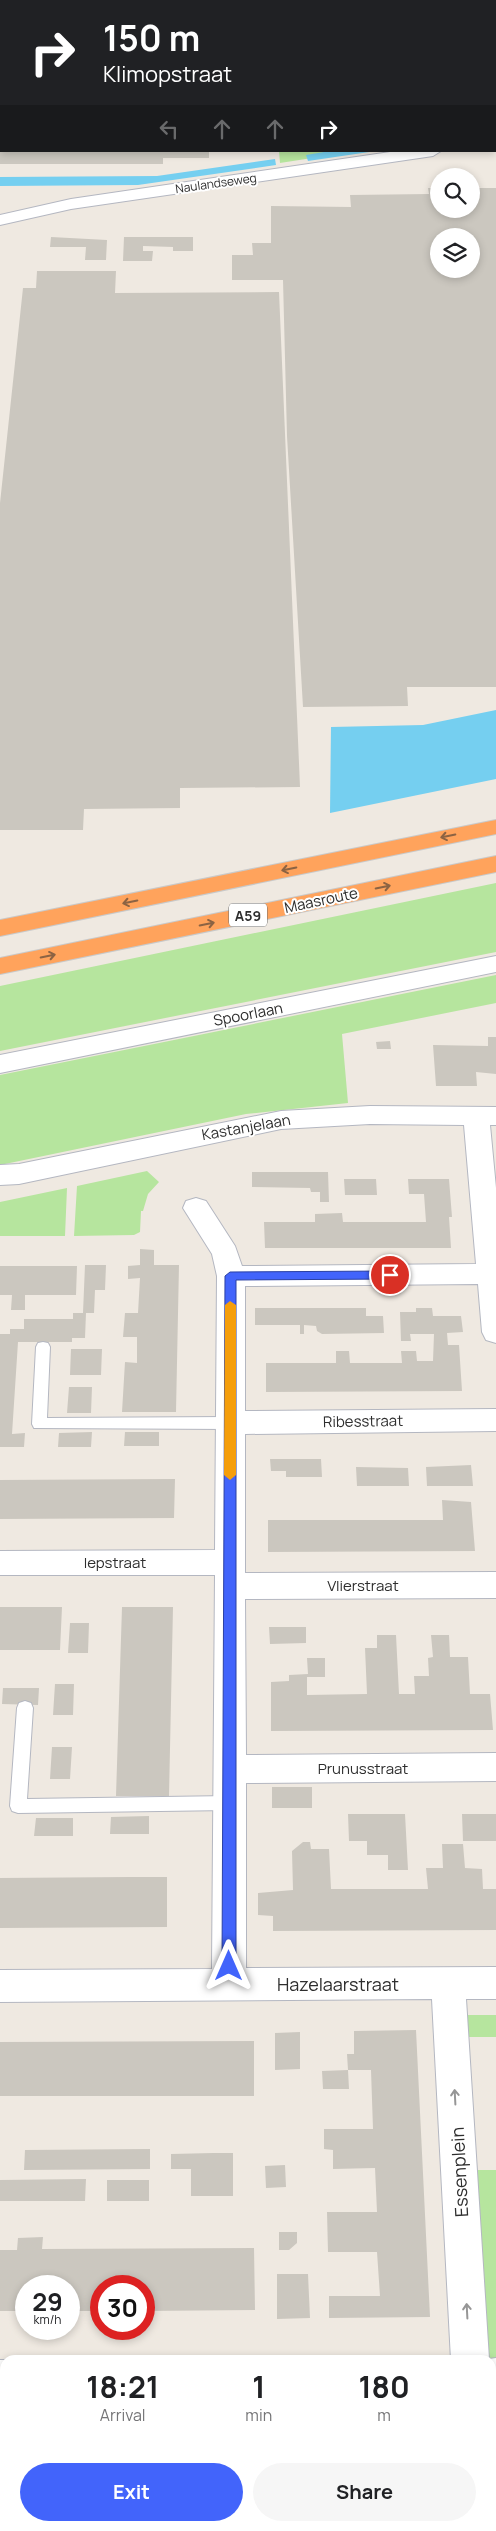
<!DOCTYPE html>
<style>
:root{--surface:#fff;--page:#f6f6f6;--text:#202124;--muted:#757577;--accent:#4264fb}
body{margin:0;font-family:Manrope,sans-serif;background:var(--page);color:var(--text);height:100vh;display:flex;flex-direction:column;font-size:19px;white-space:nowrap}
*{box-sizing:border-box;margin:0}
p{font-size:16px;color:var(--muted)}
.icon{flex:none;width:28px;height:28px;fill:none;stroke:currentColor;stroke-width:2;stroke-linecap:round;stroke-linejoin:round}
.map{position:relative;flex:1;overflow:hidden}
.details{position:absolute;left:0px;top:2355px;width:496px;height:176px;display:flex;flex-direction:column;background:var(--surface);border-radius:15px 15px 0 0;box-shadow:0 2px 8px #0003}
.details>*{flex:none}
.top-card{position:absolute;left:0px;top:0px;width:496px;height:152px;box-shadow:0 2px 8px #0003;background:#202124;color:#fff;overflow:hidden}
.controls{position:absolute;left:430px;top:168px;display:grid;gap:10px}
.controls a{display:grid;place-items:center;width:50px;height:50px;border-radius:50%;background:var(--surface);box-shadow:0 2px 8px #0003;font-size:25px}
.speed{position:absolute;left:15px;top:2275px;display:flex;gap:10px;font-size:25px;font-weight:700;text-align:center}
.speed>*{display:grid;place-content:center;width:65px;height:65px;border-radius:50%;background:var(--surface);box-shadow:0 2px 8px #0003;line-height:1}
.speed small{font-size:12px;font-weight:400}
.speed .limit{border:8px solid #d22;background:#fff;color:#111}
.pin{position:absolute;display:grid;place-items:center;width:42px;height:42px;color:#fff;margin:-21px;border:2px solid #fff;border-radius:50%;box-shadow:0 1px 5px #0007}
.me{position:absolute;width:55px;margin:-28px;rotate:0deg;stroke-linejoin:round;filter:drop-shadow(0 0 4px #0008)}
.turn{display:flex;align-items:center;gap:18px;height:105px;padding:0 20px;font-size:22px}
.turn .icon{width:65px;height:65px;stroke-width:2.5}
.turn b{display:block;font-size:35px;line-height:42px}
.lanes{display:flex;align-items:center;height:48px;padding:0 20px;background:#0003;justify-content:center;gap:25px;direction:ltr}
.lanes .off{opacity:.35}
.eta{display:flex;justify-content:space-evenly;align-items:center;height:85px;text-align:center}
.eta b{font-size:30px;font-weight:700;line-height:35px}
.primary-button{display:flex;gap:10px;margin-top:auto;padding:10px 20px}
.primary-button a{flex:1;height:58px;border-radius:30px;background:var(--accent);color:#fff;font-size:20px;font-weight:700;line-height:58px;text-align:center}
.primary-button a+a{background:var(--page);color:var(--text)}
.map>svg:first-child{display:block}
.green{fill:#b6e59e}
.water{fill:#75cff0}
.building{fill:#cbc7bf;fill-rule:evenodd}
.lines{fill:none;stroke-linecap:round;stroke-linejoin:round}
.lane-casing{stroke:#b4b7c1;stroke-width:2}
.street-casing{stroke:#b4b7c1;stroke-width:2}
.secondary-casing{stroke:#b4b7c1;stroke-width:2}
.highway-casing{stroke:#c9c9c9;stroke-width:2}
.lane{fill:#fff;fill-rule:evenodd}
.street{fill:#fff;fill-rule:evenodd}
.secondary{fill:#fff;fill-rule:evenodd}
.highway{fill:#ffa35c;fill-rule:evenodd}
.oneway{stroke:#8c6343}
.oneway2{stroke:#969696}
.route{fill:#4264fb;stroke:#2b41a3}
.slow{fill:#f59e0b}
.labels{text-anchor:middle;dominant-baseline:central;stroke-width:4;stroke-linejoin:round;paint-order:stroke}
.far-street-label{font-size:12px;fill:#2e2e2e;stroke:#fff}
.shield{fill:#fff;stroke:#6d6d6d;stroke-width:1}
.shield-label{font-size:14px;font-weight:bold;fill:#2e2e2e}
.street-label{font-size:15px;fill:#2e2e2e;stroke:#fff}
.near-street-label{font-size:18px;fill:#2e2e2e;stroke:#fff}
</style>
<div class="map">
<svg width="496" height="2531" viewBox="0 0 496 2531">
<rect width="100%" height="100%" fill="#efe9e1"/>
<path class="green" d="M279,151H357L280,163Z
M496,883V952L0,1051V986Z
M496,975V1003L342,1034L348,1103L246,1114L0,1165V1075Z
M147,1171L159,1182L148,1194L143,1211H141L140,1232L134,1235L74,1236L77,1186Z
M67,1188L65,1236H0V1202Z
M467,2015H496V2037H469Z
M477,2170H496V2360L489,2359Z"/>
<path class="water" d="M330,151H376L308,161L306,155Z
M275,159L276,165L138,185L0,186V177L157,176Z
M496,710V779L330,813L331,727L423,725Z"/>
<path class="building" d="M0,151H209V158H163V164H0Z
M428,188H439V209H471V188H496V687H407L408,706L303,707L287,436L283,280H232V255H253L252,243H271V206L351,207L350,195L429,194ZM439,236H471V269H439Z
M51,237L107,240L106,260H85L86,247H50Z
M124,237H193V251H173V247L143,246V251H153L152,261H123Z
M37,271H116L115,293L279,292L300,787L180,788V808L84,809L83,830H0V503L23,288H36Z
M488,1037H496V1074L476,1072L477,1086H436L433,1045L488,1046Z
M390,1041L391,1049H377L376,1042Z
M252,1172H328L329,1202H320V1192H311L310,1188L252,1187Z
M344,1179H376L377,1195H345Z
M408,1179H449L452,1217H449L451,1248H265L264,1222H315V1214L342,1213L343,1222H426L424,1194H409Z
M140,1249L154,1250V1265H179L176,1412H122L125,1362L137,1363V1337H123L125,1313H138L140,1278L128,1279V1266L140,1265Z
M85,1265H106L105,1290H95L94,1313H86L85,1338H72V1342H18L12,1434L25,1433L24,1447H0V1334H10V1329H24V1319H73V1313H83Z
M0,1266H77L76,1295H25V1310H11L12,1295H0Z
M255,1308H366V1316H383L384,1333L322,1334L317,1331L316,1326L304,1325V1334H300V1325H255Z
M416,1308H432L433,1316H461L463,1332L447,1333L448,1345H459L462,1391L266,1392V1363H336V1351H349L350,1363H402L401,1351H416L417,1361H433L434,1334H410L411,1341H401L400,1312H416Z
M71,1349H102L101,1375H70Z
M69,1387H92L91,1413H67Z
M92,1432L91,1447H58L59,1433Z
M125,1432H159V1446H124Z
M270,1459H321L322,1477H286V1471H271Z
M471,1465L473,1486H427L426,1467Z
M356,1467L408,1468L409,1486H357Z
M175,1479L174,1518L0,1519V1480Z
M442,1500L471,1502L475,1551L268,1552V1520H443Z
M0,1607H62L60,1650H0Z
M122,1607H173L169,1796H116Z
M70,1623H89L88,1653H68Z
M269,1627H306V1643L270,1644Z
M377,1635H396L399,1694H415L414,1676H429L428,1658L433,1657L431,1635H449L450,1657H468L470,1694H490L493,1730L271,1731V1682L289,1681V1675L308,1674L307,1658H325V1677H307V1695L367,1694L365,1648H377Z
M55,1684H74L73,1715H53Z
M3,1688H39L38,1705L2,1704Z
M52,1747H72L70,1779H50Z
M272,1787H312V1808H272Z
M348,1814H405L408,1870H388V1855H367V1841H349Z
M462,1814H496V1841H463Z
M149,1816V1834H110L111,1817Z
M36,1818H73V1836H34Z
M303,1842H310L311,1849H329L331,1889H428L426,1868H443L442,1844H463L465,1868L482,1869L483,1889H496V1930L273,1931V1916L258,1915V1893L293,1890L292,1851Z
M129,1877H167V1927L0,1928V1878Z
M416,2030L430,2317L329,2318V2296H380L377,2252H328L327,2212H377L375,2168L333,2169V2150L324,2149V2129H373L371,2070H348L347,2054H354V2031Z
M300,2032V2069L275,2070V2033Z
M254,2041V2096H0V2042Z
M348,2070L349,2089H323L322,2071Z
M150,2149V2169L24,2170L25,2150Z
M213,2153H233V2196H191V2169H171V2154Z
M285,2165L286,2187L266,2188L265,2166Z
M86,2179L85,2201H0V2180Z
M107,2180H149V2201H107Z
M279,2232H297V2243L289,2250H279Z
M43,2237L42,2249L254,2248L255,2310L144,2311V2286H101V2311H69V2286H26V2311H0V2250H17L18,2238Z
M277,2274H308L310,2318L277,2319Z
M491,2441H496V2523H491Z
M280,2526H304V2531H280Z
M350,2526H396L397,2531H351Z
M440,2526H486V2531H441Z"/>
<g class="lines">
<g class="lane-casing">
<path id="lane" d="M43,1342L48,1343L50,1347L47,1418L230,1417L235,1419L237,1423L235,1427L230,1429L34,1428L32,1424L36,1347L38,1343Z
M25,1701L31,1703L33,1708L27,1799L230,1796L236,1798L238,1803L236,1808L230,1810L18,1813L12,1811L10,1806L17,1708L19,1703Z
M5,2519V2526H21L20,2531H0Z"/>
</g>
<g class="street-casing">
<path id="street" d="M495,137H496V147H495Z
M397,151H441L433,156L71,209L0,225V215L71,199Z
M370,1106L496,1107V1125H490L496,1188V1343L486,1340L482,1332L478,1284L245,1286V1411L496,1409V1431L245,1434V1573L496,1572V1598L245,1599L246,1755L496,1753V1781L246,1783V1968L496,1967V1999H466L489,2359L496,2358V2396H491V2360H451L432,1999L0,2002V1970L212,1969L215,1575H0V1551L215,1550L217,1276L212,1254L183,1208L186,1201L196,1198L206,1201L235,1246L242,1266L476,1264L464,1125L370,1124L281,1129L19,1184L0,1185V1165L19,1164L281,1111Z
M0,2360H5V2398H0Z"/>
</g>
<g class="secondary-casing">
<path id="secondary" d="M496,956V972L0,1073V1055Z"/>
</g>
<g class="highway-casing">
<path id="highway" d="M496,820V834L0,936V920Z
M496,856V872L0,974V958Z"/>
</g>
<use href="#lane" class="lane"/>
<use href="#street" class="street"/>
<use href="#secondary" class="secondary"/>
<use href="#highway" class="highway"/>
</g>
<defs><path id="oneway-shaft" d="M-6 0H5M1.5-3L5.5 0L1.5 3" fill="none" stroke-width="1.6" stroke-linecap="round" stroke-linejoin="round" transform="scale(1.25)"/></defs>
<g class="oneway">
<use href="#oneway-shaft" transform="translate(448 836) rotate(168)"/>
<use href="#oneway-shaft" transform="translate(289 869) rotate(168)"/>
<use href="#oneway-shaft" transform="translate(383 887) rotate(-12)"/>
<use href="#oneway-shaft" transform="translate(130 902) rotate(168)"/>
<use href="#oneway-shaft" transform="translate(207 924) rotate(-12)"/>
<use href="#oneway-shaft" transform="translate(48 956) rotate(-12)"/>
</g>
<g class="oneway2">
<use href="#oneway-shaft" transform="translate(455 2097) rotate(-93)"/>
<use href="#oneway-shaft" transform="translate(467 2311) rotate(-93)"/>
</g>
<path class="route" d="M390,1271L396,1275L390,1279L236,1280V1966L234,1971L229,1973L224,1971L222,1966L225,1276L230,1272Z"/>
<path class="slow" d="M230,1301L236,1305V1475L230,1480L224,1475L225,1305Z"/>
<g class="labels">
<g class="far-street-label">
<text transform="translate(216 183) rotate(-8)">Naulandseweg</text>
</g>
<rect class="shield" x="229" y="903.5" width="38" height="23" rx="4"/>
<g class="shield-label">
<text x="248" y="915">A59</text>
</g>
<g class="street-label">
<text transform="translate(321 900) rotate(-12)">Maasroute</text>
<text transform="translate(248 1014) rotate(-11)">Spoorlaan</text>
<text transform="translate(246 1127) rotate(-10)">Kastanjelaan</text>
<text transform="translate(363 1421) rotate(-1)">Ribesstraat</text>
<text x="115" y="1562">Iepstraat</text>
<text x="363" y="1585">Vlierstraat</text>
<text x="363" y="1768">Prunusstraat</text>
</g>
<g class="near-street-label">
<text x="338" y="1984">Hazelaarstraat</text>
<text transform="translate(459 2172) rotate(-93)">Essenplein</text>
</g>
</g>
</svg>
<div class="controls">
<a><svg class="icon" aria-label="search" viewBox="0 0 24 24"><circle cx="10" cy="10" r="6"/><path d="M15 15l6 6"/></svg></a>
<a><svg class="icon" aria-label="layers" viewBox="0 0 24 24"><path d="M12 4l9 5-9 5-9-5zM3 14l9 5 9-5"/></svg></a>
</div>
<div class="speed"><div>29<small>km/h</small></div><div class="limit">30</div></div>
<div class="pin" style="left:390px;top:1275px;background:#d93025"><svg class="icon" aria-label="arrive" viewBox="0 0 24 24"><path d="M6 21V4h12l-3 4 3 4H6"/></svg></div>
<svg class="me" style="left:229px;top:1966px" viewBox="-20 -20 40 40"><path d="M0-17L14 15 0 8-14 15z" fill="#4264fb" stroke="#fff" stroke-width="4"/></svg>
<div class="top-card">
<div class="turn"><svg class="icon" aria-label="right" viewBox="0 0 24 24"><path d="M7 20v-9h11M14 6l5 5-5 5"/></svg><div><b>150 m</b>Klimopstraat</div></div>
<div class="lanes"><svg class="icon off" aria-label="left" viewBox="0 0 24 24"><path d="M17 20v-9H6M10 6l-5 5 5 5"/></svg><svg class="icon off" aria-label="ahead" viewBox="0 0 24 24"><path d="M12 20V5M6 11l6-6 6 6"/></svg><svg class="icon off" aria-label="ahead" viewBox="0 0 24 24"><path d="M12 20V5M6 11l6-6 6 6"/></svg><svg class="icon" aria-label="right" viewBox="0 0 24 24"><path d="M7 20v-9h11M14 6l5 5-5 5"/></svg></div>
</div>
<section class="details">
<div class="eta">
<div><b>18:21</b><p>Arrival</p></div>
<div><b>1</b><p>min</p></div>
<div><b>180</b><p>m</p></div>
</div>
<div class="primary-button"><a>Exit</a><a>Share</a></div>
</section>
</div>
